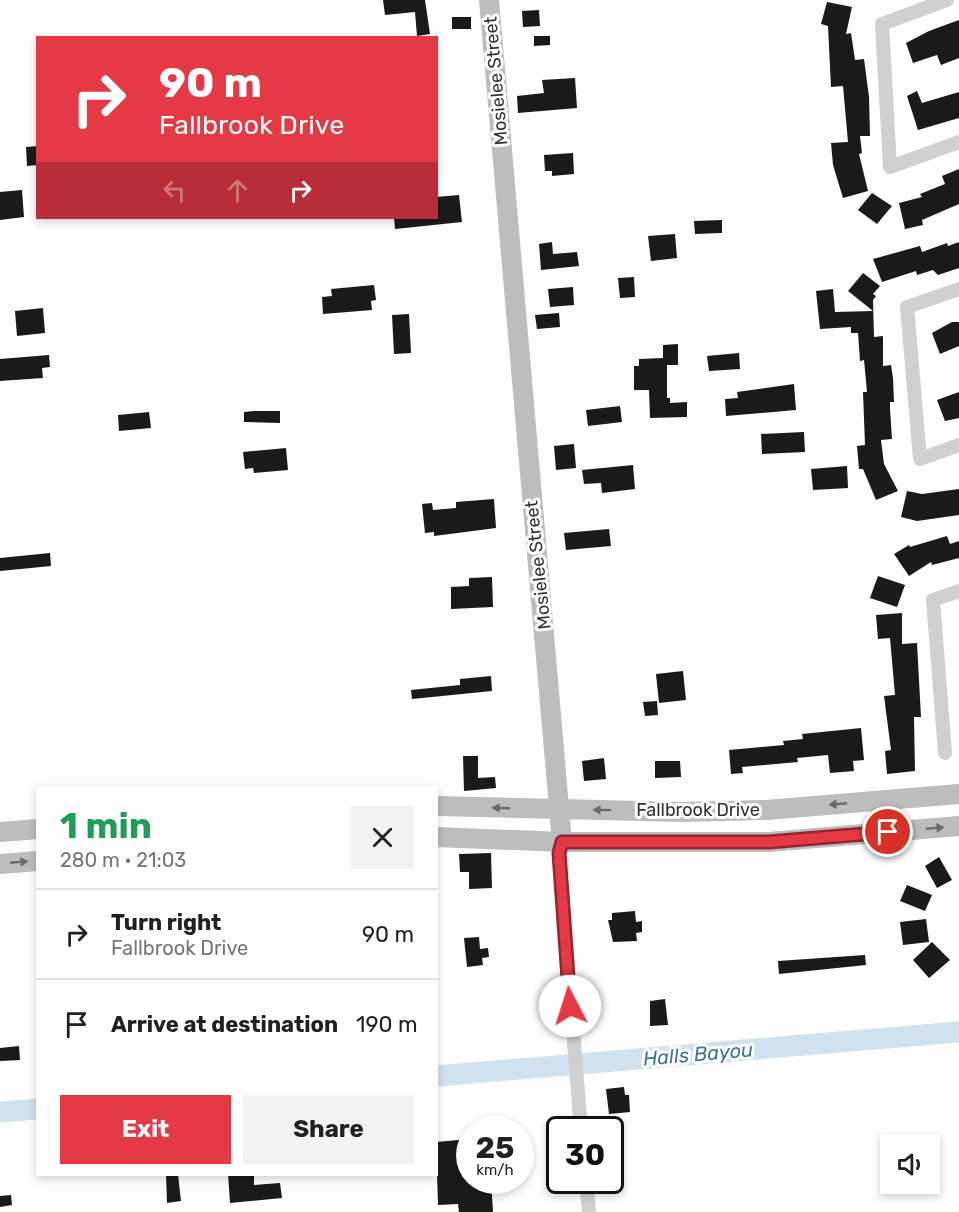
<!DOCTYPE html>
<meta charset="utf-8">
<style>
:root{--surface:#fff;--page:#f2f2f2;--text:#202124;--muted:#757577;--line:#e0e0e0;--accent:#e63946}
body{margin:0;font-family:Rubik,sans-serif;background:var(--page);color:var(--text);height:100vh;display:flex;flex-direction:column;font-size:22px;white-space:nowrap}
*{box-sizing:border-box;margin:0}
p{font-size:20px;color:var(--muted)}
.icon{flex:none;width:33px;height:33px;fill:none;stroke:currentColor;stroke-width:2;stroke-linecap:round;stroke-linejoin:round}
.map{position:relative;flex:1;overflow:hidden}
.drawer{position:absolute;left:36px;top:786px;width:402px;height:390px;display:flex;flex-direction:column;background:var(--surface);border-radius:0px;box-shadow:0 3px 9px #0003}
.drawer>*{flex:none}
.hud{position:absolute;left:36px;top:36px;width:402px;height:183px;border-radius:0px;box-shadow:0 3px 9px #0003;background:#e63946;color:#fff;overflow:hidden}
.fabs{position:absolute;left:880px;top:1134px;display:grid;gap:12px}
.fabs a{display:grid;place-items:center;width:60px;height:60px;border-radius:0px;background:var(--surface);box-shadow:0 3px 9px #0003;font-size:30px}
.speed{position:absolute;left:456px;top:1116px;display:flex;gap:12px;font-size:30px;font-weight:700;text-align:center}
.speed>*{display:grid;place-content:center;width:78px;height:78px;border-radius:50%;background:var(--surface);box-shadow:0 3px 9px #0003;line-height:1}
.speed small{font-size:15px;font-weight:400}
.speed .limit{border:3px solid #111;border-radius:9px;background:#fff;color:#111}
.pin{position:absolute;display:grid;place-items:center;width:51px;height:51px;color:#fff;margin:-26px;border:3px solid #fff;border-radius:50%;box-shadow:0 2px 6px #0007}
.me{position:absolute;width:66px;margin:-33px;rotate:355deg;stroke-linejoin:round;filter:drop-shadow(0 0 4px #0008)}
.turn{display:flex;align-items:center;gap:21px;height:126px;padding:0 24px;font-size:27px}
.turn .icon{width:78px;height:78px;stroke-width:2.5}
.turn b{display:block;font-size:42px;line-height:51px}
.lanes{display:flex;align-items:center;height:57px;padding:0 24px;background:#0003;justify-content:center;gap:30px;direction:ltr}
.lanes .off{opacity:.35}
.round{display:grid;place-items:center;flex:none;width:63px;height:63px;border-radius:0px;background:var(--page)}
.head{display:flex;align-items:center;justify-content:space-between;height:102px;padding:0 24px}
h1{font-size:36px;font-weight:700;line-height:45px;color:#1e9e55}
.cta{display:flex;gap:12px;margin-top:auto;padding:12px 24px}
.cta a{flex:1;height:69px;border-radius:0px;background:var(--accent);color:#fff;font-size:24px;font-weight:700;line-height:69px;text-align:center}
.cta a+a{background:var(--page);color:var(--text)}
ul{padding:0;list-style:none}
li{display:flex;align-items:center;gap:18px;height:90px;padding:0 24px;border-top:2px solid var(--line)}
li div{flex:1}
li b{display:block;font-size:22px}
li em{font-style:normal}
.map>svg:first-child{display:block}
.lines{fill:none;stroke-linecap:round;stroke-linejoin:round}
.river{stroke:#cfe2ee;stroke-width:21}
.building{fill:#1a1a1a}
.street{stroke:#d0d0d0;stroke-width:14}
.secondary{stroke:#bdbdbd;stroke-width:20}
.oneway{fill:#6a6a6a}
.route-casing{stroke:#96252e;stroke-width:15}
.route{stroke:#e63946;stroke-width:10}
.labels{text-anchor:middle;dominant-baseline:central;stroke-width:6;stroke-linejoin:round;paint-order:stroke}
.street-label{font-size:18px;fill:#333;stroke:#fff}
.water-label{font-size:20px;font-style:italic;fill:#3f7597;stroke:#fff}
</style>
<div class="map">
<svg width="959" height="1212" viewBox="0 0 959 1212">
<rect width="100%" height="100%" fill="#fff"/>
<g class="lines">
<path class="river" d="M436,1076L959,1032
M0,1112L38,1109"/>
</g>
<path class="building" d="M383,0H425L430,34L417,36L415,12L385,15Z
M827,2L852,7L846,34L851,33L855,60L864,59L869,97L870,136H860L862,153L859,154L868,191L843,198L833,165L831,143L848,142L843,86L831,87L828,26L821,24Z
M539,10L540,26L523,27L522,11Z
M452,17H471V29H452Z
M959,20V58L941,65L937,55L913,63L906,43L929,31Z
M534,36H550V45L534,46Z
M575,78L577,108L518,113L517,96L544,93L542,80Z
M917,91L922,103L959,92V118L918,130L907,96Z
M38,146V165L27,166L26,147Z
M573,153L574,174L552,176V171H545L544,155Z
M959,169V204L922,220L923,225L905,229L899,203L922,197L920,194L945,184L942,176Z
M22,190L24,217L0,220V192Z
M872,193L892,206L877,224L858,210Z
M459,195L462,222L395,229L394,218H436V197Z
M722,220V233L695,234L694,221Z
M675,234L677,258L651,261L648,236Z
M552,242L553,254L577,252L579,266L541,270L539,244Z
M959,242V268L938,275L933,270L917,275L916,271L882,282L873,259L920,246L922,252L947,243L948,246Z
M863,273L880,286L873,294L876,296L873,300L874,337L883,336V366L891,365L893,378L894,402H890V409L892,439L881,440L884,464L898,491L876,500L863,469H859L857,446L865,445L863,392H867L864,360L860,361L858,333H851V327L820,329L816,291L833,289L835,312L873,311L848,291Z
M634,277L635,297L620,298L618,278Z
M374,285L376,300L371,301L372,310L323,314L322,297L332,296L331,289Z
M573,287L574,305L550,307L548,289Z
M43,308L45,333L17,336L15,311Z
M559,313L560,327L537,329L535,315Z
M409,314L411,353L394,354L392,315Z
M952,322H959V346L940,354L932,333Z
M678,344V365H667V398H670V403L687,402V417L650,418L649,390H634V366H639V359L663,358V345Z
M739,353L740,369L709,371L707,356Z
M49,355L50,367L42,368L43,378L0,381V359Z
M794,384L796,410L726,416L725,399L738,398L737,392Z
M959,392V418L945,421L937,400Z
M620,406L622,422L588,426L586,410Z
M254,411H280V423L244,422V412Z
M149,412L151,428L119,431L118,415Z
M804,432L805,452L762,454L761,434Z
M574,444L576,468L556,470L554,446Z
M286,448L288,470L254,473L253,468L245,469L243,452Z
M633,465L635,489L602,493L601,483L584,484L582,470Z
M847,466L848,488L813,490L811,469Z
M959,489V515L917,521L901,517L907,491L922,494Z
M494,499L496,528L434,536V532L425,533L422,504L432,503L433,510L456,508V502Z
M609,529L611,546L566,550L564,533Z
M947,536L950,544L959,541V558L932,565L931,562L909,576L894,554L909,545L910,547Z
M50,553L51,566L0,571V558Z
M878,576L905,585L897,607L870,598Z
M492,577L493,607L451,609V587L469,586V578Z
M902,613V644L917,643L921,717H914L915,771L887,774L885,751L891,750L884,696L895,695L890,638L878,639L876,615Z
M683,671L686,700L659,703L656,674Z
M491,676L492,691L412,699L411,690L460,685V679Z
M657,701L658,715L645,716L643,702Z
M861,728L864,760L853,761L854,771L830,773L828,755L797,758L798,762L742,767L743,773L731,774L729,750L784,745L783,741L803,739L802,734Z
M463,756H478V778L495,777L496,788L464,791Z
M604,758L606,779L584,781L582,761Z
M655,761H680L681,777L655,778Z
M491,853L492,888L469,889V872H460L459,854Z
M939,857L952,880L937,888L925,866Z
M907,885L932,895L925,911L900,901Z
M635,911L636,922L642,921V932L636,933L637,941L613,942L608,920H612V913Z
M926,919L929,942L903,945L900,922Z
M479,937L480,949L488,948L489,957L482,958L483,965L467,967L464,938Z
M932,942L950,960L929,978L913,960Z
M865,955L866,965L779,974L778,961Z
M665,999L668,1025L650,1026V1001Z
M19,1046L20,1060L0,1061V1048Z
M624,1087L625,1095H629L630,1112L609,1114L606,1089Z
M470,1139V1180H491L493,1212H459L458,1204L438,1205L436,1142Z
M166,1174H178L181,1201L167,1203Z
M228,1174H254V1185L280,1183L282,1198L230,1203Z
M11,1195L12,1205L0,1207V1196Z"/>
<g class="lines">
<path class="street" d="M947,0L882,24L890,167L959,142
M959,289L907,307L920,459L959,445
M945,753L933,600L959,591
M562,842L559,853L581,1130
M586,1180L589,1212"/>
<path class="secondary" d="M489,0L562,842
M436,806L681,812L767,810L959,794
M0,832L38,829
M436,837L562,842H769L959,826
M0,864L38,861"/>
</g>
<defs><path id="oneway-solid" d="M-6-.8H1V-3.2L6.5 0L1 3.2V.8H-6Z" transform="scale(1.5)"/></defs>
<g class="oneway">
<use href="#oneway-solid" transform="translate(838 804) rotate(175)"/>
<use href="#oneway-solid" transform="translate(501 808) rotate(-178)"/>
<use href="#oneway-solid" transform="translate(602 810) rotate(-179)"/>
<use href="#oneway-solid" transform="translate(935 828) rotate(-5)"/>
<use href="#oneway-solid" transform="translate(19 862) rotate(-5)"/>
</g>
<g class="lines">
<g class="route-casing">
<path id="route" d="M570,1006L559,853L562,842H769L888,832"/>
</g>
<use href="#route" class="route"/>
</g>
<g class="labels">
<g class="street-label">
<text transform="translate(496 81) rotate(-95)">Mosielee Street</text>
<text transform="translate(538 565) rotate(-96)">Mosielee Street</text>
<text x="698" y="810">Fallbrook Drive</text>
</g>
<g class="water-label">
<text transform="translate(698 1054) rotate(-5)">Halls Bayou</text>
</g>
</g>
</svg>
<div class="fabs">
<a><svg class="icon" aria-label="sound" viewBox="0 0 24 24"><path d="M4 9h4l5-4v14l-5-4H4zM17 9q2 3 0 6"/></svg></a>
</div>
<div class="speed"><div>25<small>km/h</small></div><div class="limit">30</div></div>
<div class="pin" style="left:888px;top:832px;background:#d93025"><svg class="icon" aria-label="arrive" viewBox="0 0 24 24"><path d="M6 21V4h12l-3 4 3 4H6"/></svg></div>
<svg class="me" style="left:570px;top:1006px" viewBox="-20 -20 40 40"><circle r="19" fill="#fff"/><path d="M0-13L10 11 0 6-10 11z" fill="#e63946"/></svg>
<div class="hud">
<div class="turn"><svg class="icon" aria-label="right" viewBox="0 0 24 24"><path d="M7 20v-9h11M14 6l5 5-5 5"/></svg><div><b>90 m</b>Fallbrook Drive</div></div>
<div class="lanes"><svg class="icon off" aria-label="left" viewBox="0 0 24 24"><path d="M17 20v-9H6M10 6l-5 5 5 5"/></svg><svg class="icon off" aria-label="ahead" viewBox="0 0 24 24"><path d="M12 20V5M6 11l6-6 6 6"/></svg><svg class="icon" aria-label="right" viewBox="0 0 24 24"><path d="M7 20v-9h11M14 6l5 5-5 5"/></svg></div>
</div>
<section class="drawer">
<div class="head"><div><h1>1 min</h1><p>280 m · 21:03</p></div><a class="round"><svg class="icon" aria-label="close" viewBox="0 0 24 24"><path d="M6 6l12 12M18 6L6 18"/></svg></a></div>
<ul>
<li><svg class="icon" aria-label="right" viewBox="0 0 24 24"><path d="M7 20v-9h11M14 6l5 5-5 5"/></svg><div><b>Turn right</b><p>Fallbrook Drive</p></div><em>90 m</em></li>
<li><svg class="icon" aria-label="arrive" viewBox="0 0 24 24"><path d="M6 21V4h12l-3 4 3 4H6"/></svg><div><b>Arrive at destination</b></div><em>190 m</em></li>
</ul>
<div class="cta"><a>Exit</a><a>Share</a></div>
</section>
</div>
